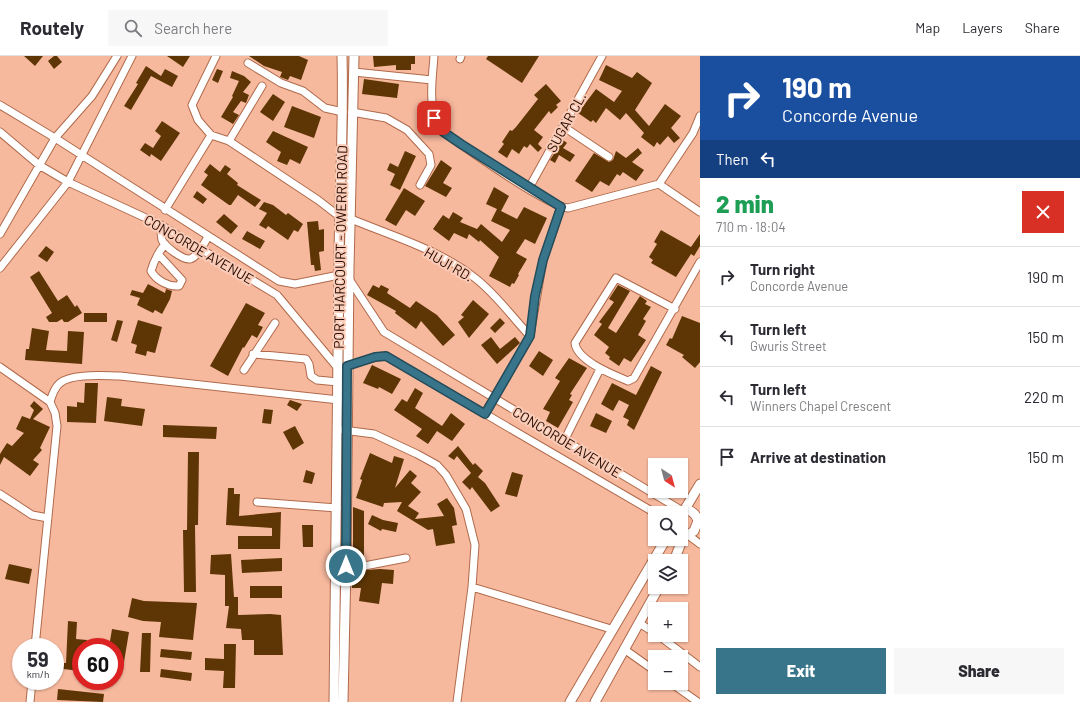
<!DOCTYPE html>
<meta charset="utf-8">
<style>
:root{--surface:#fff;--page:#f7f7f7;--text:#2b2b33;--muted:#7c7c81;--line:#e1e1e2;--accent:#38758b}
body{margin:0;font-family:Barlow,sans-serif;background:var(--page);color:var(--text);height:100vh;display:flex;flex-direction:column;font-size:15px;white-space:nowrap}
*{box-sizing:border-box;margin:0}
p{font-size:13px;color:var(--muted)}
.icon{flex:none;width:22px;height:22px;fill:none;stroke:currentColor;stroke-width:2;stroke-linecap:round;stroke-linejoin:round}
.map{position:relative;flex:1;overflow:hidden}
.sheet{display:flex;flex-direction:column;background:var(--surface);width:380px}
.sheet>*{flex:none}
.guide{background:#1a4fa0;color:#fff;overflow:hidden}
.needle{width:26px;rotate:144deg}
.controls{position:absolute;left:648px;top:402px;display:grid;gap:8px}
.controls a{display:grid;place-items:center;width:40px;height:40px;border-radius:0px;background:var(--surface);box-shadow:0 1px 3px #0004;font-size:20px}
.speed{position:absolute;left:12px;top:582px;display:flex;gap:8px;font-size:20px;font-weight:700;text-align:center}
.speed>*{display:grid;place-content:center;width:52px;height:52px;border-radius:50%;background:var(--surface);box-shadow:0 1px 3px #0004;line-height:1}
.speed small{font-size:10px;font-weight:400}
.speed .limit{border:6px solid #d22;background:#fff;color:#111}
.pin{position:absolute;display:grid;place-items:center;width:34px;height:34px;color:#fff;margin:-17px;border-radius:8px;box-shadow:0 2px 6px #0006}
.me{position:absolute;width:44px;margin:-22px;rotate:0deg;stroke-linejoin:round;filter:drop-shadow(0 0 3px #0008)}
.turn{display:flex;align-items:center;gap:14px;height:84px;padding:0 16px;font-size:18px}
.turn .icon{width:52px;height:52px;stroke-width:2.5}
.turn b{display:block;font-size:28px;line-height:34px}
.then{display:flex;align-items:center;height:38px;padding:0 16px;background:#0003;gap:8px;font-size:15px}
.round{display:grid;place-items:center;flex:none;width:42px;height:42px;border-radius:0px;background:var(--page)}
.overview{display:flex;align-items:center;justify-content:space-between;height:68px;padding:0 16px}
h1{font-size:24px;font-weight:800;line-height:30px;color:#1e9e55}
.action{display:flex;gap:8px;margin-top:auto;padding:8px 16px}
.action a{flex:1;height:46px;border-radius:0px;background:var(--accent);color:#fff;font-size:16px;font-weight:800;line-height:46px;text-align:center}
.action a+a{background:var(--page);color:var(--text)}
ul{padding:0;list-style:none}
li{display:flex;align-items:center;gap:12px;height:60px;padding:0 16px;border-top:1px solid var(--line)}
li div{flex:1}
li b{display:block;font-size:15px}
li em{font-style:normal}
header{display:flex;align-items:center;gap:24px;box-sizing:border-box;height:56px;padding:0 20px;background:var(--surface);border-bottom:1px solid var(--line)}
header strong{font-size:19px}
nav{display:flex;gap:22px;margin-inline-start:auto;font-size:14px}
.search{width:280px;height:36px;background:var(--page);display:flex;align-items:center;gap:10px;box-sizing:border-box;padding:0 14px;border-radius:0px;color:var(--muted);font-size:15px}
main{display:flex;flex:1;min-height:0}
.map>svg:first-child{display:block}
.building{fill:#5e3605}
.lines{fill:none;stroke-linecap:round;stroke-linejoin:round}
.minor-casing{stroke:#b06a4b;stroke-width:9}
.major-casing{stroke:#b06a4b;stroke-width:11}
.minor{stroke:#fff;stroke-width:7}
.major{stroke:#fff;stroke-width:9}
.route-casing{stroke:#244c5a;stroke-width:10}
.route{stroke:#38758b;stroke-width:7}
.labels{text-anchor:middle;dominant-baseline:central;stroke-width:4;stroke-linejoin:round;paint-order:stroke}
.street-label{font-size:14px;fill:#220800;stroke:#facbb6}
</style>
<header>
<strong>Routely</strong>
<div class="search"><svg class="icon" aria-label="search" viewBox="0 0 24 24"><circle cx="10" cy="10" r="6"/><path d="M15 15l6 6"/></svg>Search here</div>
<nav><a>Map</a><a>Layers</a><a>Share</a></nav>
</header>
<main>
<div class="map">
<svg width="700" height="646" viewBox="0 0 700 646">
<rect width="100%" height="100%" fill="#f7b99e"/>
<path class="building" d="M24,0H43L35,10Z
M54,0H57L62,6L54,13L48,5Z
M167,0H190L183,11Z
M249,0H299L308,4L301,24L290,20L288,24L280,21L282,16L264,10Z
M373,0H415V8H411V14H396V9L374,11Z
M488,0H539L522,27L486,3Z
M606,9L632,22L637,16L652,27L635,54L649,70L665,48L681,60L671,72L680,82L674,87L668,80L660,89L657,86L654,91L641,81L644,77L626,57L620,64L606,52L596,67L593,64L591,66L578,57L596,33L614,46L622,35L599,24Z
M146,10L161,20L165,13L178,20L172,31L151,20L131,54L124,50L138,28L136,27Z
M217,13L223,15L218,27L212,24Z
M232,15L244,20L251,26L243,36L249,39L246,47L241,45L233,56L239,59L233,68L221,61L233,41L232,40L239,25L230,22Z
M364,23L399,28L397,42L362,38Z
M546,28L561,45L556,49L558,51L551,58L549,55L534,74L543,81L538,88L542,92L538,96L530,88L527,92L524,90L519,98L512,93L507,102L498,96L504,88L502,86L510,74L512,75L516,71L538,43L534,39Z
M273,38L285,46L273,65L260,56Z
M292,50L321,61L314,82L284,71Z
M162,65L180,77L161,105L151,98L150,101L140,94L145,87L153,92L161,80L155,75Z
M273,75L308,91L300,108L290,103L287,109L277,105L281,96L266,86Z
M563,84L567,87L563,92L575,99L570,106L559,99L555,107L550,104Z
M638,92L642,97L632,106L644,114L636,125L623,116L620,120L617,118L609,130L600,125L592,136L575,125L594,97L609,106L613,104L616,95L626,102Z
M405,95L416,100L400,134L390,129L395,118L387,114L390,107L398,111Z
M441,104L452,112L443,127L452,132L446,141L425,130Z
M210,108L220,116L225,109L231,113L227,118L238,127L237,129L261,144L255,151L238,139L231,149H229L201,129L208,119L204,116Z
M494,131L509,140L501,155L517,163L524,151L547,162L535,188L525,183L516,197L527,203L518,218L519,219L514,228L512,227L510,231L489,220L499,201L480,184L479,186L469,178L467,183L454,177L449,185L433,173L443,159L449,163L453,156L463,162L460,166L477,173L481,168L502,186L510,174L491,165L497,153L486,148Z
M404,132L425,145L415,160L406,154L396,170L385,164Z
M197,135L207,143L203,148L193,141Z
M264,146L273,149L286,159L288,157L303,168L298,176L294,174L288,184L268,170L266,173L259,169L267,157L259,153Z
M224,158L238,170L231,178L216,166Z
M318,165L319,174L324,173V195L319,196L321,214L315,215L314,209H311L307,166Z
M661,174L691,191L700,178V190L694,200L691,198L676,221L651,207L653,204L649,201L657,188L654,186Z
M247,175L265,185L260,193L242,183Z
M46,190L54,196L47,206L38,200Z
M39,215L58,245L67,239L75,251L77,249L82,257L68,266H64L62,263L57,266H49L46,261L52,257L30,221Z
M148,228L165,237L166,233L172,235L170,243L162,258L155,254L153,257L137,249L140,242L130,239L132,234L143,237Z
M373,229L379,232L381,229L389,233L387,237L410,252L416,245L437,259L455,279L443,290L421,265L416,273L395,257L396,255L367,239Z
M618,229L630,235L608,272L616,277L640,240L647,245L645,248L651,251L643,263L646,265L638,279L646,284L631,306L624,302L619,310L609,303L610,301L605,297L609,291L594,279L602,268L599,266L614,246L609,243Z
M473,244L489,258L469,282L458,266L464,261L461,259Z
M246,247L265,257L258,269L263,271L257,282L252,279L244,292L243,291L228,320L210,310Z
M84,257H107V266H84Z
M682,260L700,267V306L695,312L682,301L684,299L666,289L670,282L672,283Z
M500,262L505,267L495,277L490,272Z
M117,264L123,265L117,286L111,284Z
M138,264L162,271L155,297L147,295L146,300L135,297L137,289L131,287Z
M32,272L49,275L46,294L67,295L68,275L84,276L82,308L25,304L26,293H29Z
M491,281L500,293L515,281L520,287L497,308L481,289Z
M539,295L553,304L543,320L529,310Z
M569,302L587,312L570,338L572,339L569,344L573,346L558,372L546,365L550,356L543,353L560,325L555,322Z
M372,309L401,323L392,338L379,331L378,333L363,327Z
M651,310L662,316L634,374L627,369L629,364L623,361L629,349L619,344L613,355L601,348L612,327L636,339Z
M85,327H98L96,367L67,366V350L77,351V346L84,347Z
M415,332L423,337L415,352L442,370L451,357L465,368L452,385L437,375L428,388L416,380L422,373L394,354L402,343L407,346Z
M107,341L122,343L121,350L145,353L142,370L104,365Z
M290,344L302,348L297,355L287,349Z
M34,345L43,353L33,363L50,371L40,392L42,394L33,404L39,408L30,420L4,401L0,409V398L7,387L12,390L24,377L16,373L22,360L30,363L34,354L30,350Z
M264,353L273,354L271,368L262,367Z
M596,357L612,365L606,377L590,370Z
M163,369L217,371L216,383L163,381Z
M295,370L304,387L293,394L283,376Z
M458,390L473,409L475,407L483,415L478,421L485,427L500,450L491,456L472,431L470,434L462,426L471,417L457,400L454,404L448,400Z
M188,396H199L198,469H195L196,536H184L183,474H187Z
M370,397L392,407L394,400L404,403L395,432L410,414L417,420L411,427L421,436L408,450L419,457L415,463L444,460L437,448L447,442L454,452L457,469L452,470L455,487L436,490L433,473L428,474L397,455L402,446L384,447L383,451L356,442L362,424L360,423Z
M306,414L315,417L312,428L303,426Z
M512,416L523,419L517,441L505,438Z
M228,432H234V438H240L239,460L281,456L280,493H238V480H272V472L226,469Z
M353,451L364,455V503H353Z
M372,459L383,464L398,467L396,476L382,473L381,475L368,468Z
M302,469H313V491H303Z
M231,498L234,541H238V559L270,558L281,559L283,599H254V584H242L241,573L226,572L229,550H225V519L210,518L211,499Z
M282,502V515L242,517L241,504Z
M9,508L32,513L29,528L5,523Z
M380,513L394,514L393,528L382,527L379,548L359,545L361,532H352V515Z
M250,530H282V542H250Z
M132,542L144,545L197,547L193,584L159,581L161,566L143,565L128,561Z
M68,565L77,566L76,583L87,584L86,591H81V615L63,613L64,607H66Z
M112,573L129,576L123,612L115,610V591H109Z
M142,577H151L150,616H140Z
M224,588H236L235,632H223L224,615L205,614V602L224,603Z
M161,593L192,596L191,604L160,601Z
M161,613L192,617L191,625L160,621Z
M58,633L104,638L103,646L57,644Z"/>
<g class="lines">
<g class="minor-casing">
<path id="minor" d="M434,0C432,28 427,50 442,75C463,90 547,150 568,152L659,128L693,77L700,60
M460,3L461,0
M248,7L281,27L303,35L325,52L343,56
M354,16L432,24
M0,49L55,82L279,225L295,228L339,219
M352,56L386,62L407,74L429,98L431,109L420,129
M564,71L609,101
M0,76L39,109L68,126L161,169L277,239L337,311
M211,79L229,85L318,144L340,161
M229,85L262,30
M659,128L700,156
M529,132L602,0
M165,154L211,79L198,64L192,49L216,0
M351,163C392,180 440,194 475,222C496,238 512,261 530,280
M161,169C161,174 161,180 162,184C165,191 183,204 190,203C198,201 204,187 208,181
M0,178L55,82L92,40L117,0
M158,198L182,224L179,230C168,231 156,224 151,215C154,204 158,197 165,188
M0,212L68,126L132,0
M349,223L384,276L681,454
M675,253L616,222L575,287C577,305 614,319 628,325L634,322L700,206
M253,298L306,303L309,308L311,320L317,324L338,326
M347,310L375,301L386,300L655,457
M0,311L50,346
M244,314L275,267
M485,357L530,280L543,204L561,151
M343,374L374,378L417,398L437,409L446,419L466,453L475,489L472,531L457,646
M564,385L600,313
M0,438L32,459L48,462
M257,446L337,452
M688,479L700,488
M346,510L359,511L406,502
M472,531L611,573
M639,567L655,577
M658,579L700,611
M35,591L57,370L55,357L50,346C52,339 55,331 60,327C72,317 105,320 120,320L339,344
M624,593L655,615
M671,627L698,646
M30,646L32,625"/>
</g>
<g class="major-casing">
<path id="major" d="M685,453L700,428
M676,457C685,451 695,454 698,465L694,475L688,479L681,478
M674,505L684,479
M334,646C335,501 338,356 339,211C339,141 344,70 342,0
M343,646L346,510L349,212L354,0
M570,646L666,483
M595,646L659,531"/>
</g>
<use href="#minor" class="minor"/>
<use href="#major" class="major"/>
</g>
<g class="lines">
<g class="route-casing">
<path id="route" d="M346,510L347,310L375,301L386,300L485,358L530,280L535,240L543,204L561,151L461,88L442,75L434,62"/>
</g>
<use href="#route" class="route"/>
</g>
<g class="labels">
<g class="street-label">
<text transform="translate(566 66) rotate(-61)">SUGAR CL.</text>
<text transform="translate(340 191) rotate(-89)">PORT HARCOURT - OWERRI ROAD</text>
<text transform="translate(199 193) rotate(30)">CONCORDE AVENUE</text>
<text transform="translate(449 208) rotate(30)">HUJI RD.</text>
<text transform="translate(567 386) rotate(31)">CONCORDE AVENUE</text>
</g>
</g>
</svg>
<div class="controls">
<a><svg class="needle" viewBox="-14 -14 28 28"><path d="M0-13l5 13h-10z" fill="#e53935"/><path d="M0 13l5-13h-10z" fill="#7c7c81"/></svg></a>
<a><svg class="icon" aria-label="search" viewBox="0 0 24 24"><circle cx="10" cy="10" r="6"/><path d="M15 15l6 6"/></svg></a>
<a><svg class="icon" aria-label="layers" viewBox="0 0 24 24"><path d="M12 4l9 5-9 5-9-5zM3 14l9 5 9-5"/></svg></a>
<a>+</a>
<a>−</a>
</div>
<div class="speed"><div>59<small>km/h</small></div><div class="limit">60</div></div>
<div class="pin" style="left:434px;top:62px;background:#d93025"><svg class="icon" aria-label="arrive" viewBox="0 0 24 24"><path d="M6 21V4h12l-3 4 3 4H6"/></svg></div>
<svg class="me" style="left:346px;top:510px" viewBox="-20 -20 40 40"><circle r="17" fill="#38758b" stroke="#fff" stroke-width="3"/><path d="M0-11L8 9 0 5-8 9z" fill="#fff"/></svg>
</div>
<section class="sheet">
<div class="guide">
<div class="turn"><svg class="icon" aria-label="right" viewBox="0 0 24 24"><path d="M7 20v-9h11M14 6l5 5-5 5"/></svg><div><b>190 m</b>Concorde Avenue</div></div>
<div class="then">Then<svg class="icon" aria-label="left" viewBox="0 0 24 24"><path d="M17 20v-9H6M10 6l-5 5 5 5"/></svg></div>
</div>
<div class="overview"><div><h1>2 min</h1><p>710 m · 18:04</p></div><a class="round" style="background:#d93025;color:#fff"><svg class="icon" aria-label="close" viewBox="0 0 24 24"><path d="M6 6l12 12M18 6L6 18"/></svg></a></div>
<ul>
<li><svg class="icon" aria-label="right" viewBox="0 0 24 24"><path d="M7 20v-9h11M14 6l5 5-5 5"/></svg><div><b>Turn right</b><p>Concorde Avenue</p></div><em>190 m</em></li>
<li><svg class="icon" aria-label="left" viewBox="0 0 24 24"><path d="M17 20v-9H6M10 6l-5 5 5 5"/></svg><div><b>Turn left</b><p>Gwuris Street</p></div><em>150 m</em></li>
<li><svg class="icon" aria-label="left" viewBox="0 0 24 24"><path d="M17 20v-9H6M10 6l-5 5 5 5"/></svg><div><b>Turn left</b><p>Winners Chapel Crescent</p></div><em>220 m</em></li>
<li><svg class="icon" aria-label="arrive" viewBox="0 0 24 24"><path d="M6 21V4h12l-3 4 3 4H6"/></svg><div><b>Arrive at destination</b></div><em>150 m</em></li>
</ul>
<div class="action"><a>Exit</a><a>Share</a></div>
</section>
</main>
